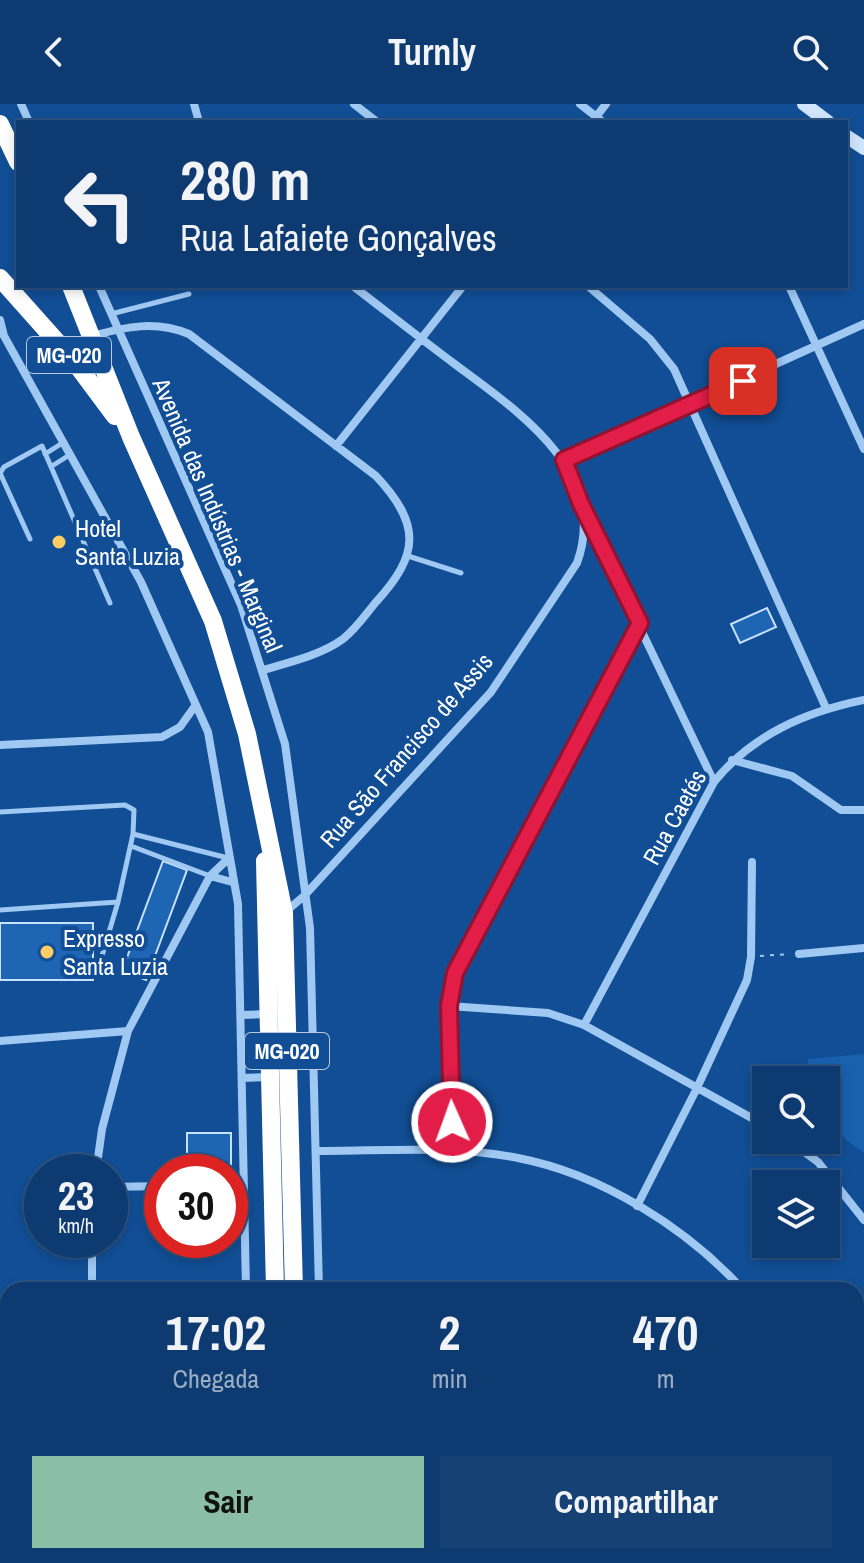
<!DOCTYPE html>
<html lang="pt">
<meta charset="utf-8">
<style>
:root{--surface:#0d3a70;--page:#164175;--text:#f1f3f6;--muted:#9aadc3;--line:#2d5483;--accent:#8abfa5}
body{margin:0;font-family:"Archivo Narrow",sans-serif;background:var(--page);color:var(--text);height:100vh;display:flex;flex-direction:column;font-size:30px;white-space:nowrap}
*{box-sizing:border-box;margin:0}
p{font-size:26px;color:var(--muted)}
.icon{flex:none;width:44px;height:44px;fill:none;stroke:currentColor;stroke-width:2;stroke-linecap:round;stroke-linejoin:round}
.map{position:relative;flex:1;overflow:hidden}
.panel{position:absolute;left:0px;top:1178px;width:864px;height:282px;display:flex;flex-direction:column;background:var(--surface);border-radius:24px 24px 0 0;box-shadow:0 4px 12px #0003,0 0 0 2px var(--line)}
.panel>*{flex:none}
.guide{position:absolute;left:16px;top:16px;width:832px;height:168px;border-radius:0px;box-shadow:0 4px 12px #0003,0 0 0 2px var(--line);background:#0d3a70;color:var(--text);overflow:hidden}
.fabs{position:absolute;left:752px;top:962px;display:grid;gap:16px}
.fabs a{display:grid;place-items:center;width:88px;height:88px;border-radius:0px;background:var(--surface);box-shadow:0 4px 12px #0003,0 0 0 2px var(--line);font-size:40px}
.speed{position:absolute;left:24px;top:1050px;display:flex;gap:16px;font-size:40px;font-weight:700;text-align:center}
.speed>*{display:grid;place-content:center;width:104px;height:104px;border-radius:50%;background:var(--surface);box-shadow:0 4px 12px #0003,0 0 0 2px var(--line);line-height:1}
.speed small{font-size:20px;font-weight:400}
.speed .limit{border:12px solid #d22;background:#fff;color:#111}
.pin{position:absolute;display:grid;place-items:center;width:68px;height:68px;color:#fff;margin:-34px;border-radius:16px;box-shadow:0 4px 12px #0006}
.me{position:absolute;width:88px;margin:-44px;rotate:358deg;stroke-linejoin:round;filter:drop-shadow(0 0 6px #0008)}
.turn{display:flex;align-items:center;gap:28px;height:168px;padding:0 32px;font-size:36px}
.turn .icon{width:104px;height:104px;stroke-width:2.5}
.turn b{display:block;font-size:56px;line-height:68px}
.eta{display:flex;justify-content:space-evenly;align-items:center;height:136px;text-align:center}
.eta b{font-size:48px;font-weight:700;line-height:56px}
.action{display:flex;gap:16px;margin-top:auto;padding:16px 32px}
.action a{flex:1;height:92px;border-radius:0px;background:var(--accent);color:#111;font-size:32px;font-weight:700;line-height:92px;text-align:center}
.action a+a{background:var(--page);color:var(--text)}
header{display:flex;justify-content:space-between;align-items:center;height:104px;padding:0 32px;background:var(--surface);font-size:36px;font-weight:700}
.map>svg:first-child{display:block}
.green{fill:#1861af}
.building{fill:#1e66b4;stroke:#c7e1fe;stroke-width:2}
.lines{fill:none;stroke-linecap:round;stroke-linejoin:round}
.path{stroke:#9fc8f3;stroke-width:2;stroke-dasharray:4 6;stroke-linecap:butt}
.lane{stroke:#9fc8f3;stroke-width:5}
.street{stroke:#9fc8f3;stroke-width:8}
.secondary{stroke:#cfe4fd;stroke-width:14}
.highway{stroke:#fff;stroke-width:18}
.route-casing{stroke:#92132f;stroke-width:20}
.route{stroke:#e11d48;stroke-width:14}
.poi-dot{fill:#ffcd61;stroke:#114e95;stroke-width:3}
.labels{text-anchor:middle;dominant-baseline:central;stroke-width:8;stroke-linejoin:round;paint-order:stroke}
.shield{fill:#114e95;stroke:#b8cadf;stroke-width:2}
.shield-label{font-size:22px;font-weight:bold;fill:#fff}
.street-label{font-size:24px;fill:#fff;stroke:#114e95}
.poi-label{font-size:24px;fill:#fff;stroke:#114e95;text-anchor:start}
</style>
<header><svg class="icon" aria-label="back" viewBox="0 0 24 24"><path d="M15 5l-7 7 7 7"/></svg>Turnly<svg class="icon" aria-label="search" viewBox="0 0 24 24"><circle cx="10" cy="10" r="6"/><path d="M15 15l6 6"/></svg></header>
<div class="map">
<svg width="864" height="1459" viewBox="0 0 864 1459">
<rect width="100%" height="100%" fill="#114e95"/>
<path class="green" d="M864,950V1049L845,1035L826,1012V976H807L808,955Z"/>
<path class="building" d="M767,504L776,523L740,539L731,520Z
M163,757L187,766L146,876L122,867Z
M0,819H93V876H0Z
M187,1029H231V1079L230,1068H187Z
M339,1452H369V1459H339Z"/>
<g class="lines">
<path class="path" d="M760,852L790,850"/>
<path class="lane" d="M111,210L189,190
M45,350L64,338
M52,362L71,350
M30,435L0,369L4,363L42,342L110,499
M408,452L461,469
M0,708L125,701L134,706L133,730L118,798L0,806
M133,730L228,754
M131,742L210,772
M101,855L118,798"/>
<path class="street" d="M21,0L29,18
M194,0L199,18
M354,0L377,18
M580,0L603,18
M592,18L606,0
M99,182L241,501L285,640L310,824L319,1186
M588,182L650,235L674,265L826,604
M789,182L864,345
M0,216L4,232L141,478L208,628L238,800L246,1186
M91,232C126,223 155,216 189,230L376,372C421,420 420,450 376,498C366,510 356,525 343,535C321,551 290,558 263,566
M336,342L463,182
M564,356L864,220
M583,405L714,678
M0,641L162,633L180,623L195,602
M732,656L792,672L841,706H864
M210,772L232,778
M284,809L304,792L491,588L577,459C610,368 518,307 456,261C421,235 387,208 353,182
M799,850L864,844
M449,902L548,909L584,921L766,1022
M242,911L267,910
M584,921L714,678C752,631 805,608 864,596
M0,937L128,927
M242,974L268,973
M788,1036L818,1058L864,1116
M316,1047C383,1047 453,1041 518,1054C601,1070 687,1124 743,1186
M453,1047L449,902L455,869L640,519
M96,1068L102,1025L128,927L210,772L229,754
M230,1081L243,1080
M110,1083L162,1082
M637,1102L696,986L747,876L751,853L752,758
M92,1136V1186
M856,1219L864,1214
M856,1355L864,1368
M0,1389L8,1380
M89,1452L95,1459
M252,1452V1459
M329,1452V1459
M576,1452L580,1459
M748,1452L752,1459
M459,1459L470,1452"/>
<path class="secondary" d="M804,0L828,18
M846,32L864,44"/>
<path class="highway" d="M0,20L18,58
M0,174L74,257L115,312
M71,182L131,333L213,517L247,630L284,809L294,1186
M265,757L275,1186
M295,1452L296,1459"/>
</g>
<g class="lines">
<g class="route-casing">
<path id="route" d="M452,1018L449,902L455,869L640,519L581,400L564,356L743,277"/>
</g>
<use href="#route" class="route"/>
</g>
<g class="poi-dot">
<circle cx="59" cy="438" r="8"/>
<circle cx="47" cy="848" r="8"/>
</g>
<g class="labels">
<g class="shield">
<rect x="27" y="233" width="84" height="36" rx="6"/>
<rect x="245" y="929" width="84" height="36" rx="6"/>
</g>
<g class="shield-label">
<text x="69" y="251">MG-020</text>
<text x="287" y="947">MG-020</text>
</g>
<g class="street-label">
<text transform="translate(218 411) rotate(67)">Avenida das Indústrias - Marginal</text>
<text transform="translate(406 646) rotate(-49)">Rua São Francisco de Assis</text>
<text transform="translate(674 713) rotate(-61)">Rua Caetés</text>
</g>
<g class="poi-label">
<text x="75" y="424">Hotel<tspan x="75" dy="28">Santa Luzia</tspan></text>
<text x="63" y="834">Expresso<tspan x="63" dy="28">Santa Luzia</tspan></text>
</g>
</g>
</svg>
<div class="fabs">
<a><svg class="icon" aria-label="search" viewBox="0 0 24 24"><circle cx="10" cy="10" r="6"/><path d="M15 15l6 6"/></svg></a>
<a><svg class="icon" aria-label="layers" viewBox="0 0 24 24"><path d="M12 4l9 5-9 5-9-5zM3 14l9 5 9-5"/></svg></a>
</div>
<div class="speed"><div>23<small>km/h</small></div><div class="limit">30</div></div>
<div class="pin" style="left:743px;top:277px;background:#d93025"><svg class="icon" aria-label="arrive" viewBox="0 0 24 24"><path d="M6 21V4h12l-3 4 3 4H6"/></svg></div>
<svg class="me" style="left:452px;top:1018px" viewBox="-20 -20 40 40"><circle r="17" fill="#e11d48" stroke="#fff" stroke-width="3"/><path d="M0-11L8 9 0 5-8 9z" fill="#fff"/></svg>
<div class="guide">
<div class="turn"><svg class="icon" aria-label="left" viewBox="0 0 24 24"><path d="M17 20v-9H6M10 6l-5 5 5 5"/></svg><div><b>280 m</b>Rua Lafaiete Gonçalves</div></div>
</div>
<section class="panel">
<div class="eta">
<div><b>17:02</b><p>Chegada</p></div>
<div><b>2</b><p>min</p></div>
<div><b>470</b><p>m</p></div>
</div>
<div class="action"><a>Sair</a><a>Compartilhar</a></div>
</section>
</div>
